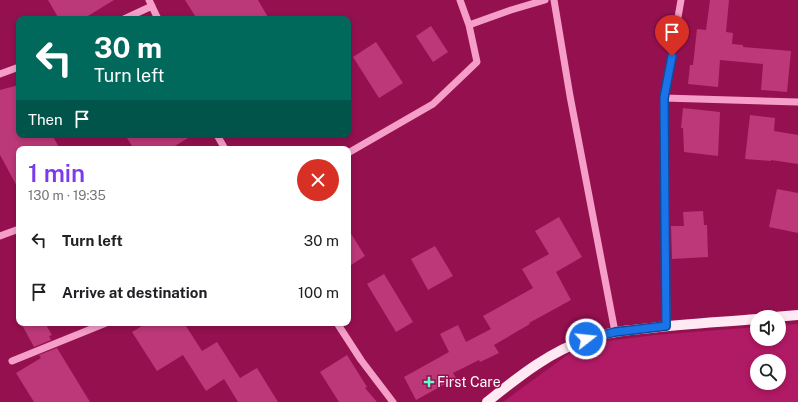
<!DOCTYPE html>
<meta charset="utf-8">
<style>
:root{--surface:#fff;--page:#f6f6f6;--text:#202124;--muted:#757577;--accent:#7c3aed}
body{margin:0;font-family:"Public Sans",sans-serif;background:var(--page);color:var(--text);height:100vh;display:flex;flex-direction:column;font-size:15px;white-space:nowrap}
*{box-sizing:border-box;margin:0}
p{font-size:13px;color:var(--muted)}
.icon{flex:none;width:22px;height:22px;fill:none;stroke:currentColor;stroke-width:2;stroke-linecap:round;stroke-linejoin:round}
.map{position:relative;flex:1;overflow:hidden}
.panel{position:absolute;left:16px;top:146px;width:335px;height:180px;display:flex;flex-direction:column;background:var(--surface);border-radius:8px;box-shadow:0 2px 6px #0003}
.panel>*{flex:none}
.top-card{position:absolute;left:16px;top:16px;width:335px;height:122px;border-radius:8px;box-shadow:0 2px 6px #0003;background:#00695c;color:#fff;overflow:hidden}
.buttons{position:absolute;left:750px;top:310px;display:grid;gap:8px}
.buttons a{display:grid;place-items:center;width:36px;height:36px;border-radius:50%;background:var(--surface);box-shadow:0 2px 6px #0003;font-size:20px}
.pin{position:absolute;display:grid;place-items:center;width:34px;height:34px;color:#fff;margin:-41px -17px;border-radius:50% 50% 50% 0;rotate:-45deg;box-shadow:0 0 4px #0007}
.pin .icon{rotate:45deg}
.me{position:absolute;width:44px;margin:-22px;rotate:74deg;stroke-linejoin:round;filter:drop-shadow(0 0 3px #0008)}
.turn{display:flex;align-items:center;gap:14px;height:84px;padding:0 12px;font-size:18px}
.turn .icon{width:52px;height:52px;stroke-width:2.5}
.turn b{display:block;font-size:28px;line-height:34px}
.then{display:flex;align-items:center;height:38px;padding:0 12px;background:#0003;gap:8px;font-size:15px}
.round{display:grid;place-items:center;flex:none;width:42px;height:42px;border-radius:21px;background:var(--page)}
.overview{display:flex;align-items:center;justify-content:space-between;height:68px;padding:0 12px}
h1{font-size:24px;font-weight:600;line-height:30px;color:var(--accent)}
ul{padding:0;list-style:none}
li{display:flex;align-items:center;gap:12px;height:52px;padding:0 12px}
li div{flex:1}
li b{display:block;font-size:15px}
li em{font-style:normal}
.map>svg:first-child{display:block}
.green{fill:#b11a65;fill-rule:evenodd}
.building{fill:#bd3879}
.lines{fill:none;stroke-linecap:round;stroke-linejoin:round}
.minor{stroke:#f49ec8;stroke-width:7}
.major{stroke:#ffeaf3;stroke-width:10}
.route-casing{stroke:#114b97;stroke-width:10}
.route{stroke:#1a73e8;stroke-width:7}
.poi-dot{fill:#60ffcb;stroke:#95104f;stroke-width:1.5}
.labels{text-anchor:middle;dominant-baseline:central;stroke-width:3;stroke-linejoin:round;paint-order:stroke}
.poi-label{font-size:14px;fill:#fff;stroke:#95104f;text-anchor:start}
</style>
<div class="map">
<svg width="798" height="402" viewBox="0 0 798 402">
<rect width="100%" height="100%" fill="#95104f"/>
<path class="green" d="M798,324V402H503L570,353L600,342L655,335L757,327V339H779V325ZM757,361H779V383H757Z"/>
<path class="building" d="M48,0H114L83,19H59Z
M185,0H258L269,19H197Z
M710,0H729L726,32L733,33L732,44L743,45V47L791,51L787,92L761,90L763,64L720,60L718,87L688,84L690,65H693L697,29L706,30Z
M431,26L448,52L433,62L416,36Z
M376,42L403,83L379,98L353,57Z
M19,85V135H52L60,149H19V190L0,155V90Z
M683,108L720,112L718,156L684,152L683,128H681Z
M750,115L775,118L774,131L798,135V164L771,160V161L745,159Z
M125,135H193L170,149H134Z
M777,189L798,193V233L769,227Z
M703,211L704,225H707L708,257L672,259L671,226H684L683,212Z
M559,217L582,257L556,272L571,300L529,323L530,324L494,345L499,353L480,362L479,360L453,373L456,378L416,400L404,377L449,352L440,334L458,325L466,342L491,329L483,316L533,288L522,269L549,254L535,231Z
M348,229L365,256L348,267Z
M435,246L453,276L428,290L411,259Z
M384,274L413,322L396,332L367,284Z
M21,323H45L52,335L49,336L51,340L34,347Z
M147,323H184L202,351L217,342L240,378L257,368L278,402H238L224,379L206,391L183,355L157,371L132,332Z
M57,348L90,402H34L16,373L41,358L39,355Z
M347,355L367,387L365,388L377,402H339L320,372Z"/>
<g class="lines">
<path class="minor" d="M149,0L158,19
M554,0L570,96L615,332
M124,19L152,6
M469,25L511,10L545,0
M0,74L19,67
M664,98L798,102
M217,135L225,149
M348,153L433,104L477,62L469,25L460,0
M0,236L19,229
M337,323L361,360L393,402
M667,326L664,98L681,0
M12,361L106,323"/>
<path class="major" d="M774,317L798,315
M487,402C517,378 550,351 588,339C608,332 629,330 651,328C686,324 722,322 757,319"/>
</g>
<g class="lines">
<g class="route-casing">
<path id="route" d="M586,339L615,332L666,326L664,98L672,56"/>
</g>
<use href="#route" class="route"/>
</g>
<path class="poi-dot" d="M427 376h4v4h4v4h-4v4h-4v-4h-4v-4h4z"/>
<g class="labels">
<g class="poi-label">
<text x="437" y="382">First Care</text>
</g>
</g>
</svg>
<div class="buttons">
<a><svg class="icon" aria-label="sound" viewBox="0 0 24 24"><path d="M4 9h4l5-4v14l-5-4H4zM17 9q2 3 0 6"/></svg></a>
<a><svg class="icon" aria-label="search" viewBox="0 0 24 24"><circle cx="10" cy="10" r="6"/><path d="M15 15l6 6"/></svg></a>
</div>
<div class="pin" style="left:672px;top:56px;background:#d93025"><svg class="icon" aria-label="arrive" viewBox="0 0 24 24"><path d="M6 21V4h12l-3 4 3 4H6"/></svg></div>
<svg class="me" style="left:586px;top:339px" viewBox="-20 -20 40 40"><circle r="17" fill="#1a73e8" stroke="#fff" stroke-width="3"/><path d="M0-11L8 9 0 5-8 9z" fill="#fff"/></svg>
<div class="top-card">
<div class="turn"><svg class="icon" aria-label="left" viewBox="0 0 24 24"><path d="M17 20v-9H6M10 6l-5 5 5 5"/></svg><div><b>30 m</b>Turn left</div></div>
<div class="then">Then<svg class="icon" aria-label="arrive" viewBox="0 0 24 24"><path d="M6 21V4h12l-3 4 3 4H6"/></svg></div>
</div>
<section class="panel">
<div class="overview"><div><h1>1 min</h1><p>130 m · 19:35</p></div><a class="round" style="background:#d93025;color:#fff"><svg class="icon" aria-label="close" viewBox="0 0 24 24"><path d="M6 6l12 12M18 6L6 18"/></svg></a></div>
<ul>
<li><svg class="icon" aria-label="left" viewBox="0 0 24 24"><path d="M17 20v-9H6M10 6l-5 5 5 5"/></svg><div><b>Turn left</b></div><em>30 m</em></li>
<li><svg class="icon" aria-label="arrive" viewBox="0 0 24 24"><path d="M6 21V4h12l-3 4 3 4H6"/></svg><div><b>Arrive at destination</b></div><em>100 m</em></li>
</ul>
</section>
</div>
